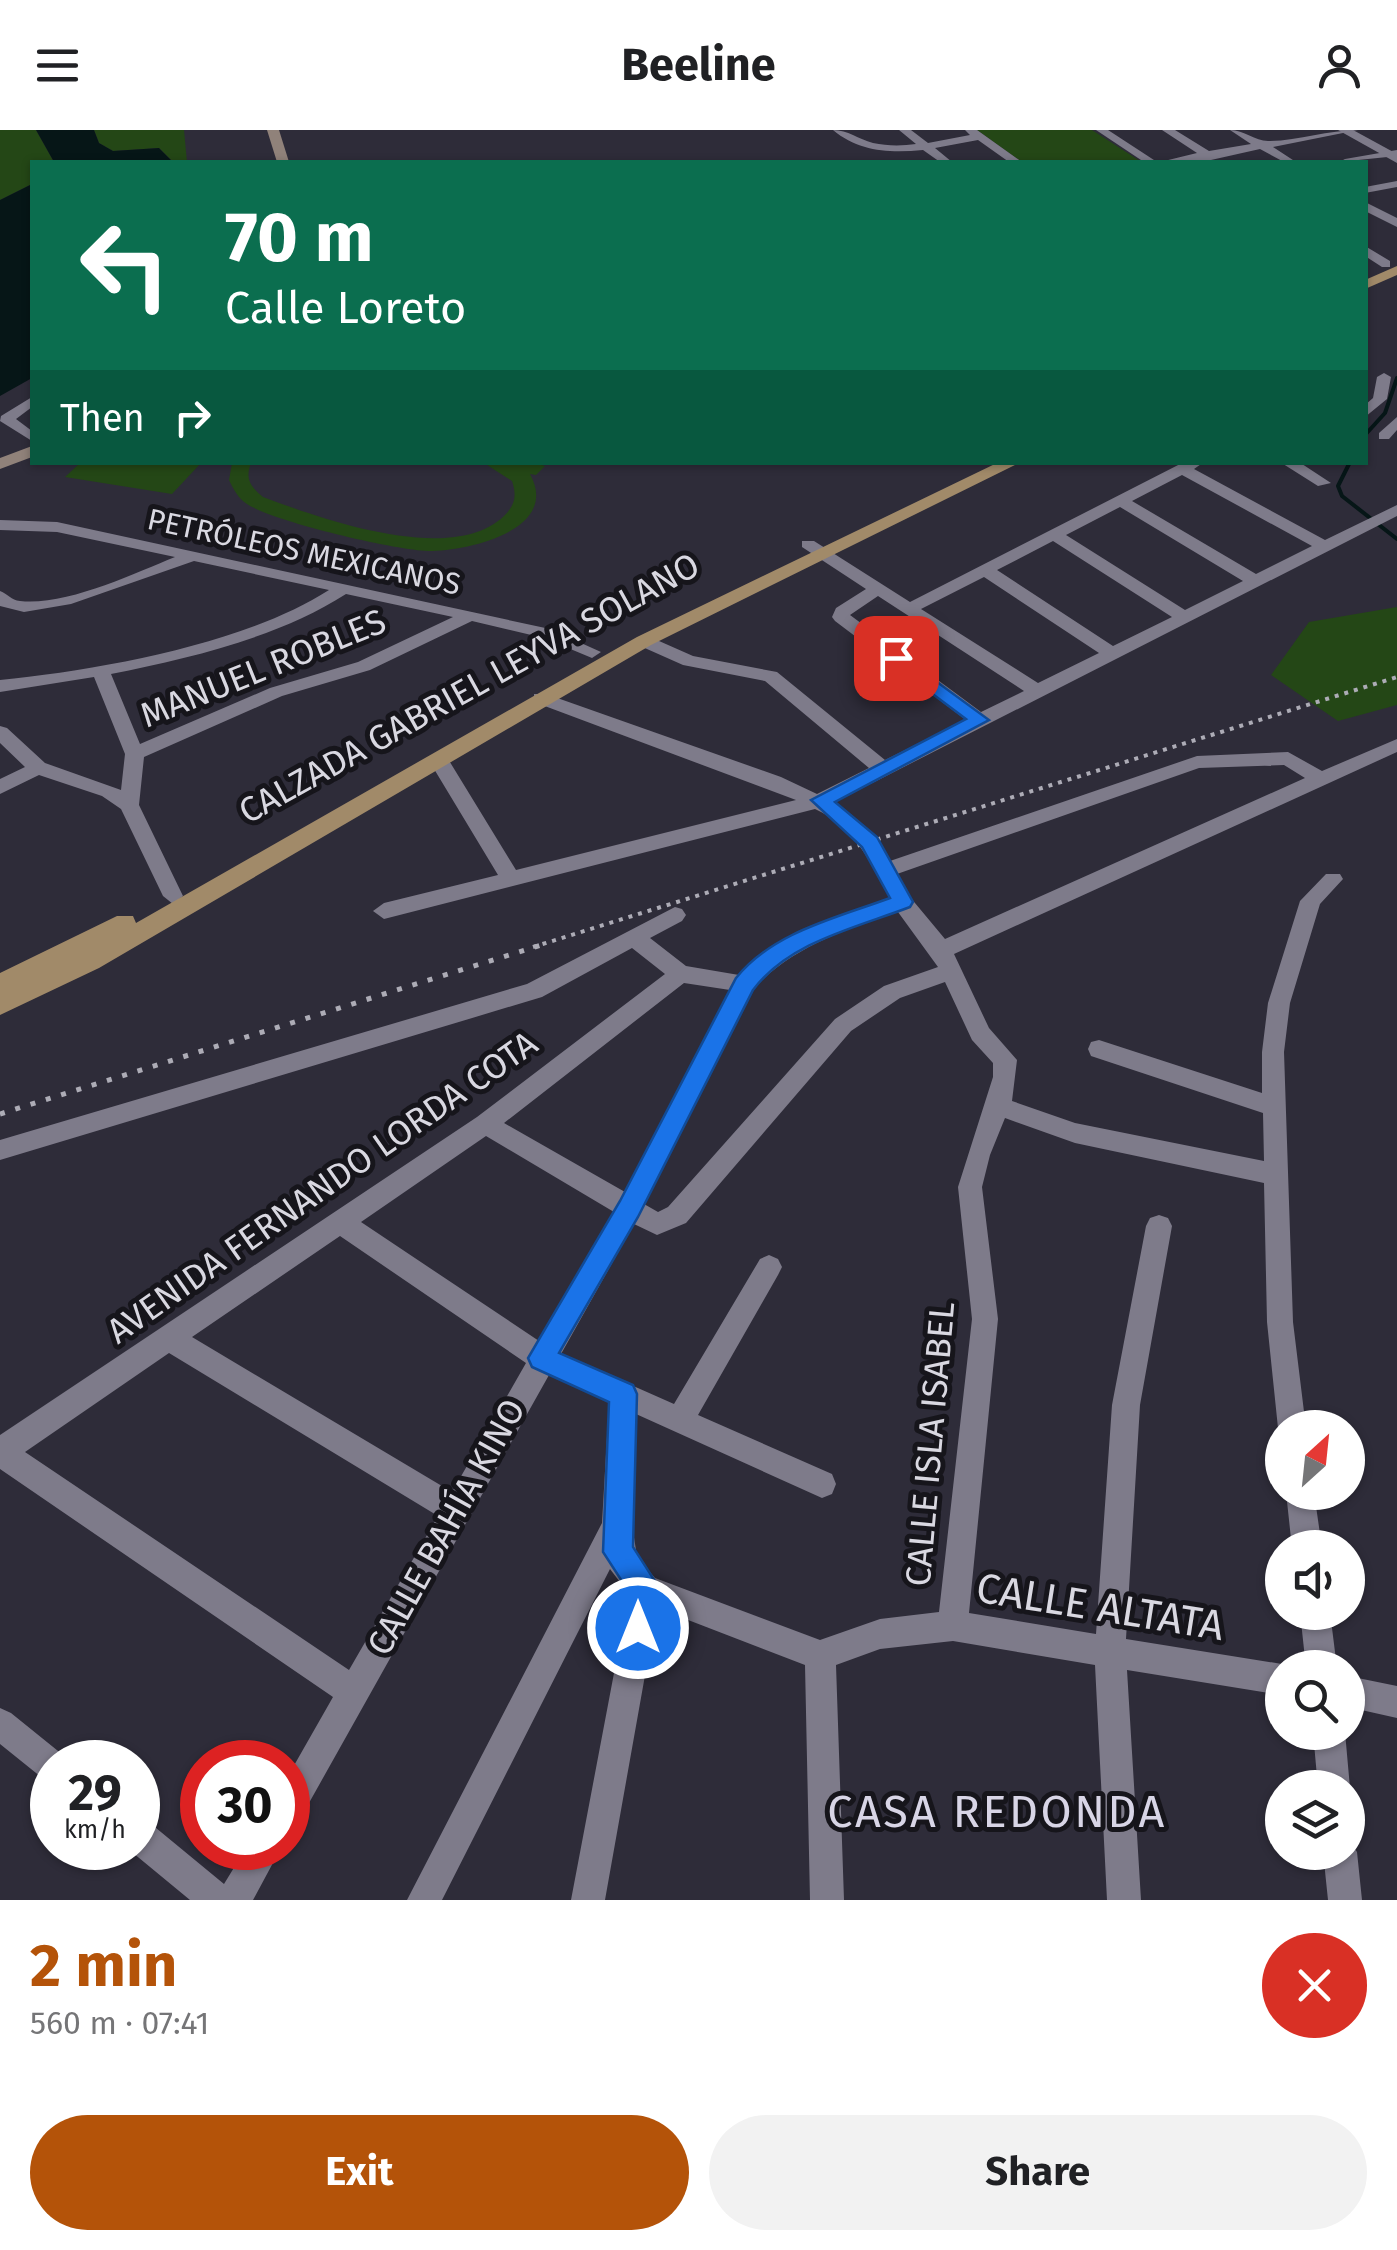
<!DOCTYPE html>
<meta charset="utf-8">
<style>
:root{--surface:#fff;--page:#f2f2f2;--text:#202124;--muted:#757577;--accent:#b45309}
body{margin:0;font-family:"Fira Sans",sans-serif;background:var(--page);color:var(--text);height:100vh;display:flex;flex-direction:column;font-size:38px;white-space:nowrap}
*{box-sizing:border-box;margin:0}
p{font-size:32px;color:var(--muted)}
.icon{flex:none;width:55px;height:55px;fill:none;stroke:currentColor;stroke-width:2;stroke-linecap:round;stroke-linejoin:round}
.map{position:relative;height:1770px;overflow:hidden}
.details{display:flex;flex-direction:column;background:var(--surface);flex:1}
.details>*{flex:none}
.top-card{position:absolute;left:30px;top:30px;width:1338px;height:305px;border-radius:0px;box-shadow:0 2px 8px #0004;background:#0b6e4f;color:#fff;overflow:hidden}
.needle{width:65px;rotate:27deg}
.tools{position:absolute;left:1265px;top:1280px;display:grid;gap:20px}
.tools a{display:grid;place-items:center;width:100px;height:100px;border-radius:50%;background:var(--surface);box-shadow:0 2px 8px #0004;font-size:50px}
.speed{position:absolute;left:30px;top:1610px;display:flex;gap:20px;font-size:50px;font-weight:700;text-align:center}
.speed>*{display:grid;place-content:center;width:130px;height:130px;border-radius:50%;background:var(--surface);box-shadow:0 2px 8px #0004;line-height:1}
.speed small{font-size:25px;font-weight:400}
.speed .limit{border:15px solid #d22;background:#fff;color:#111}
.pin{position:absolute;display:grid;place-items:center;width:85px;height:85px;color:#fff;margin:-42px;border-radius:20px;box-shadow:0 5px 15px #0006}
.me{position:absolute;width:110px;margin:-55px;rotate:0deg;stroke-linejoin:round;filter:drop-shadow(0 0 8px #0008)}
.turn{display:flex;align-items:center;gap:35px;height:210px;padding:0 30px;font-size:45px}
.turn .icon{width:130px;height:130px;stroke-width:2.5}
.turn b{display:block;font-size:70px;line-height:85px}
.then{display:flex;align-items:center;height:95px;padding:0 30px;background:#0003;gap:20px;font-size:38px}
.round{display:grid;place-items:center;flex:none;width:105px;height:105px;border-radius:52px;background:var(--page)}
.headline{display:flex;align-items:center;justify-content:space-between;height:170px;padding:0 30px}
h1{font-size:60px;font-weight:700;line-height:75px;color:var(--accent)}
.primary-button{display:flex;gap:20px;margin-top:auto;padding:20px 30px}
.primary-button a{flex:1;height:115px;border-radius:60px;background:var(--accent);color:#fff;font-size:40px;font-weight:700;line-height:115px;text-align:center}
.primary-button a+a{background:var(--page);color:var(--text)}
header{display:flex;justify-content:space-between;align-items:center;height:130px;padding:0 30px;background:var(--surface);font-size:45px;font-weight:700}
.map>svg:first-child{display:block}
.green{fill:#244716}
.water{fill:#061617}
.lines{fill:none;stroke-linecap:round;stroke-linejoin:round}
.stream{stroke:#061617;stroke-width:4}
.minor{fill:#7e7b8a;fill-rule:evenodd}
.tertiary{fill:#7e7b8a;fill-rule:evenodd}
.secondary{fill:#90827a;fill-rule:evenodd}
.primary{fill:#a18a69;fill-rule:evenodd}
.rail-far1{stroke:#adacb6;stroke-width:4;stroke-dasharray:4 6;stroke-linecap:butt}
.rail{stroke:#adacb6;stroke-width:5;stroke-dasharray:5 11;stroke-linecap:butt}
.route{fill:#1a73e8;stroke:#114b97;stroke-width:2.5}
.labels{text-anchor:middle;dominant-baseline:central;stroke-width:10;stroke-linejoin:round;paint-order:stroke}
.far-street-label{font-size:30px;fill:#d9d8e1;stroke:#16151b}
.street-label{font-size:35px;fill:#d9d8e1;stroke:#16151b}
.near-street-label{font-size:42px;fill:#d9d8e1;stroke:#16151b}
.near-neighbourhood-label{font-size:45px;letter-spacing:2.5px;fill:#d8d5e6;stroke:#16151b}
</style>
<header><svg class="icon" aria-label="menu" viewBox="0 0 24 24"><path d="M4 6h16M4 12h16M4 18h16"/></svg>Beeline<svg class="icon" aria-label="person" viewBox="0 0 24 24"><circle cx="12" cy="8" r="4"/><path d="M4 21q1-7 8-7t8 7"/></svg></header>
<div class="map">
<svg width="1397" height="1770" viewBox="0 0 1397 1770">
<rect width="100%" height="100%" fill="#2e2c39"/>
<path class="green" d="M0,0H36L54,32H32V54L0,70Z
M94,0H184L187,32H173L159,18L113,21L99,13Z
M977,0H1092L1140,31L1022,32Z
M532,332L545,336L536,345L530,344C561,400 468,421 428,421C395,420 274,392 247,374C238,368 234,360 229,350L232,333H251C245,349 250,356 263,367C322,389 452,436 504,386C515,375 517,366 512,351L484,333Z
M80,333V332L201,333L172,364L65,347Z
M1397,477V575L1338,591L1271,545L1309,492Z"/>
<path class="water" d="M36,0H94L99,13L113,21L159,18L173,32H54Z
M32,54V248L0,266V70Z"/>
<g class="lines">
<path class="stream" d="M1365,305L1385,283L1397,248
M1350,332L1338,356L1342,366L1397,409"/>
<path class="minor" d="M833,0C848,0 858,9 873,13C887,16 902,16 916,14L899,0H911L928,13L970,5L965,0H977L1022,32H1009L978,10L935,18L952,32H940L923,20C890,23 859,22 833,0Z
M1096,0H1108L1157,32H1144Z
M1162,0H1175L1209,21L1251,14L1230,0C1244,0 1255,11 1268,11C1298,11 1328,0 1358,0L1273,17L1296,32H1284L1260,19L1211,30L1160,32L1197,23Z
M1397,20V26L1339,32L1345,29Z
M1397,51V57L1365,63V57Z
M1365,72L1397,88V97L1365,81Z
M1365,116L1390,131V137H1382L1365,126Z
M1384,243L1391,247L1387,269L1365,287V275L1373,268L1377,247Z
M32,267V277L16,289L32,301V311L0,291L1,286Z
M1397,287V300L1389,309H1379V303Z
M1184,332H1204L1194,339L1325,410L1397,375V386L835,672L877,707L890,731L1197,626L1288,622L1322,641L1397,609V622L954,824L989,898L1017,930L1012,971L1075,993L1264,1031L1263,983L1091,926L1088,919L1091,912L1099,910L1262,963V922L1268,873L1300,771L1326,744H1340L1343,749L1320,774L1290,873L1284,922L1293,1192L1306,1298H1282V1308L1278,1298L1267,1192L1264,1053L1075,1013L1005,988L990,1025L982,1057L998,1189L969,1483L1096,1504L1112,1275L1146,1096L1150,1088L1159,1085L1168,1088L1172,1096L1140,1275L1126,1509L1282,1534L1290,1538H1282V1565L1127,1540L1141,1770H1107L1095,1535L953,1511L880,1519L836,1535L844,1770H810L805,1535L657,1478L605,1770H571L629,1464L610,1439L442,1770H407L602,1393L609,1272L549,1245L300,1689L288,1693V1646L333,1567L0,1339V1305L477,987L665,844L632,818L542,867L0,1030V1010L527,854L675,777L682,779L686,785L682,791L650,808L686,836L739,845L788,807L890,768C871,732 854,697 815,679L384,789L373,781L384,773L498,745L428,629L438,623L445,624L516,740L796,670L534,572V564H546L781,647L817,664L869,638L765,551L683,535L638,515V507H650L693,526L777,542L885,630L966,590L835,491L832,487L836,478L866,459L802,417V411H814L910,472ZM1182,345L1312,416L1256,444L1132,371ZM1120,377L1243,451L1185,480L1066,405ZM1053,411L1172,487L1113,516L997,440ZM984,447L1099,523L1038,553L921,479ZM878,466L1024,561L981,582L850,485ZM1284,635L1305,648L945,809L910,767L897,744L1199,638ZM898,782L938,837L884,856L835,889L668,1077L658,1082L644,1074L752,860C792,817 844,800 898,782ZM945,852L972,910L993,933V947L958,1057L972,1189L939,1482L880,1489L820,1510L655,1448L637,1427L632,1394L636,1284L822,1368L832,1364L836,1354L832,1344L698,1285L778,1145L782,1137L778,1129L769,1125L760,1129L674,1274L561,1224L634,1094L657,1105L686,1093L851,901L900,868ZM684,853L730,860L625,1062L504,993ZM486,1006L614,1082L539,1211L361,1092ZM340,1106L526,1233L452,1362L192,1207ZM169,1223L438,1386L349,1540L25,1322Z
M1280,332H1299L1331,353L1318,356Z
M0,390L57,392L550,499L601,522L592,528L544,508L472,491L370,540L282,566L144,627L139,675L183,766L173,774L163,766L121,679L102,666L39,645L0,664V649L25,637L0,613V596L7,598L45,633L121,660L125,624L94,547L0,562V550C99,540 245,514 329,460L194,431L71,474L24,482L0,476V461C8,464 11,470 20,471C66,476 133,444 175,427L57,402L0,400ZM346,464L453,487L358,532L270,558L140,614L111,544C190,528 277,508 346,464Z
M1286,1362H1314L1322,1418H1292Z
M1300,1482H1330L1337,1538H1306Z
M1348,1546L1397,1556V1588L1348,1577Z
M0,1578L11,1583L63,1625L67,1632H52V1652L41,1647L0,1614Z
M1313,1602H1345L1350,1658L1348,1665V1658H1318Z
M138,1688L150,1693L224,1754L246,1718H281L253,1770H190L127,1718H138Z
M1348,1708L1357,1722L1362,1770H1328L1323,1722H1348Z"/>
<path class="tertiary" d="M1338,0H1353L1397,24V33Z"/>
<path class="secondary" d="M267,0H279L289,32H277Z
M32,316V327L0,339V328Z"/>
<path class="primary" d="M1397,136V145L1365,159V150Z
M999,332H1021L651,515L99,838L0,885V843L117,786H133L136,793L637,507Z"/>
<path class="rail-far1" d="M533,817L1397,547"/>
<path class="rail" d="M0,984L541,815"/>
</g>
<path class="route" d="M896,522L989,590L835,672L877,707L913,772L910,777C855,798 789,812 753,860L638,1087L559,1223L633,1255L637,1264L633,1417L660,1459L649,1509L638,1513L627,1509L622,1498L629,1462L603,1422L609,1272L532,1237L528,1228L620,1071L736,848C773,802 836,788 890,768L862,717L811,670L966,589L890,532L887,528Z"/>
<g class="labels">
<g class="far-street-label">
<text transform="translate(304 422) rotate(12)">PETRÓLEOS MEXICANOS</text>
</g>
<g class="street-label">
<text transform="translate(263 538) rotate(-22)">MANUEL ROBLES</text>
<text transform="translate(469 558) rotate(-29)">CALZADA GABRIEL LEYVA SOLANO</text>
<text transform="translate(322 1057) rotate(-35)">AVENIDA FERNANDO LORDA COTA</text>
<text transform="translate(930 1314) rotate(-85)">CALLE ISLA ISABEL</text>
<text transform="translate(446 1397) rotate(-61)">CALLE BAHÍA KINO</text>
</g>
<g class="near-street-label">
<text transform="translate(1100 1477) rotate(9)">CALLE ALTATA</text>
</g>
<g class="near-neighbourhood-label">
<text x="997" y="1682">CASA REDONDA</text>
</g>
</g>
</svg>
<div class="tools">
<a><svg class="needle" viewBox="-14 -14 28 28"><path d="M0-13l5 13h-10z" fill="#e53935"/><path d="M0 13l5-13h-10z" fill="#757577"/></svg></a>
<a><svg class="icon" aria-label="sound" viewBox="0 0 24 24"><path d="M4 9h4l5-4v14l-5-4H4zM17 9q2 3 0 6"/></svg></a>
<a><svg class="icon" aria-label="search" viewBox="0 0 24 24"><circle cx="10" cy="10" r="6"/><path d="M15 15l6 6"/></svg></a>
<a><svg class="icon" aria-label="layers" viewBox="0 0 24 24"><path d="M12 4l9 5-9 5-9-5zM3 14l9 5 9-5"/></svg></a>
</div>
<div class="speed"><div>29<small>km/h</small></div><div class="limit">30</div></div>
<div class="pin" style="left:896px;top:528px;background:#d93025"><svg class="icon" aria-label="arrive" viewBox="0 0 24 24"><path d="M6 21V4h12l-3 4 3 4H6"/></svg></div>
<svg class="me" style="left:638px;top:1498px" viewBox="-20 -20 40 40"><circle r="17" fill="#1a73e8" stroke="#fff" stroke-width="3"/><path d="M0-11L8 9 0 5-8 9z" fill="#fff"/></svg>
<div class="top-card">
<div class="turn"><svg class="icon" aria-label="left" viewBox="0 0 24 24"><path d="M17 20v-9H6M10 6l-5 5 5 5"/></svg><div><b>70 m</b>Calle Loreto</div></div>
<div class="then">Then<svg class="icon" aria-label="right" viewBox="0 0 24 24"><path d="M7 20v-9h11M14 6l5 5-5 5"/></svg></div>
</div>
</div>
<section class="details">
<div class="headline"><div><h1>2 min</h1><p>560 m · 07:41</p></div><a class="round" style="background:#d93025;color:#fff"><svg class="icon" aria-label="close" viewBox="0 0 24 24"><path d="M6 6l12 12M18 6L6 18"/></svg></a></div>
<div class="primary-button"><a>Exit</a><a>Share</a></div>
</section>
